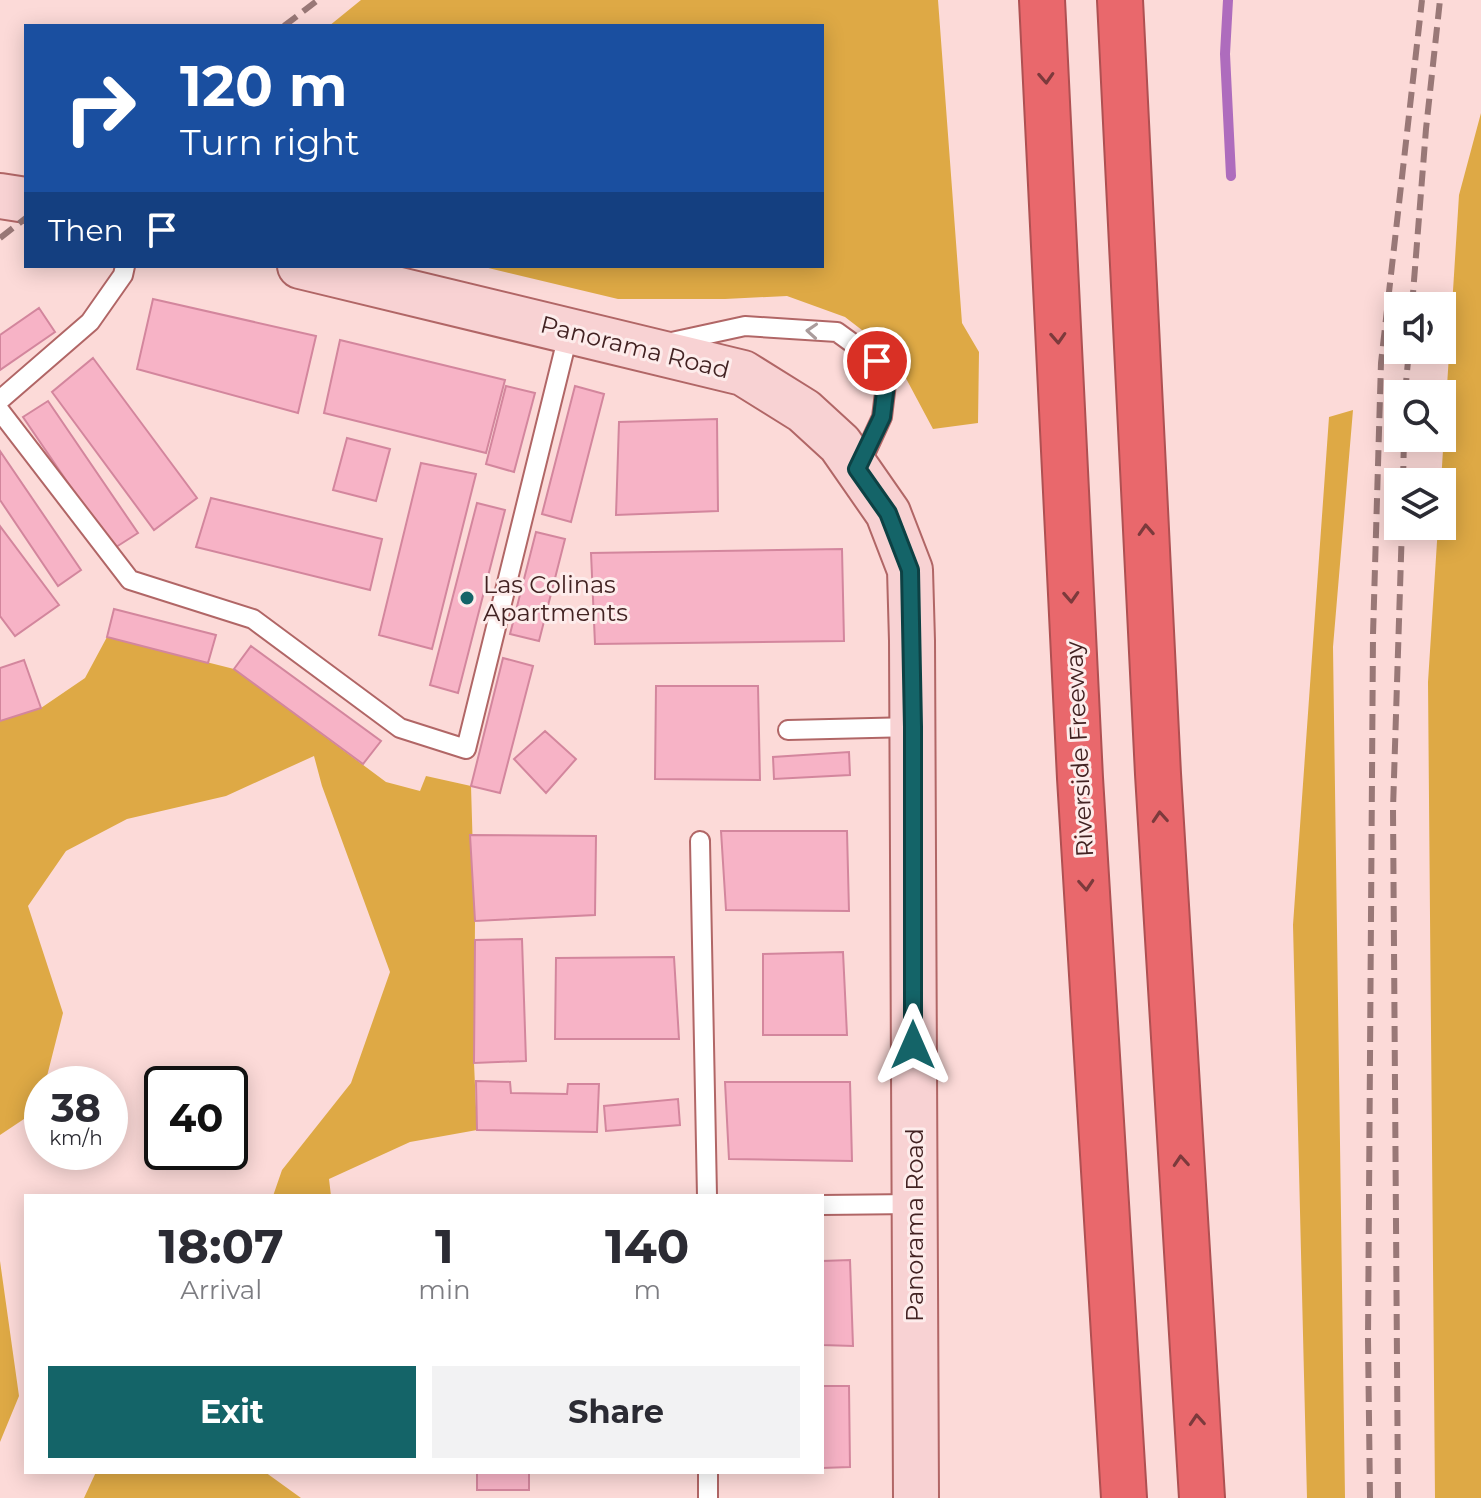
<!DOCTYPE html>
<style>
:root{--surface:#fff;--page:#f2f2f3;--text:#2b2b33;--muted:#7c7c81;--accent:#146468}
body{margin:0;font-family:Montserrat,sans-serif;background:var(--page);color:var(--text);height:100vh;display:flex;flex-direction:column;font-size:30px;white-space:nowrap}
*{box-sizing:border-box;margin:0}
p{font-size:26px;color:var(--muted)}
.icon{flex:none;width:44px;height:44px;fill:none;stroke:currentColor;stroke-width:2;stroke-linecap:round;stroke-linejoin:round}
.map{position:relative;flex:1;overflow:hidden}
.side{position:absolute;left:24px;top:1194px;width:800px;height:280px;display:flex;flex-direction:column;background:var(--surface);border-radius:0px;box-shadow:0 4px 20px #0003}
.side>*{flex:none}
.guide{position:absolute;left:24px;top:24px;width:800px;height:244px;border-radius:0px;box-shadow:0 4px 20px #0003;background:#1a4fa0;color:#fff;overflow:hidden}
.fabs{position:absolute;left:1384px;top:292px;display:grid;gap:16px}
.fabs a{display:grid;place-items:center;width:72px;height:72px;border-radius:0px;background:var(--surface);box-shadow:0 4px 20px #0003;font-size:40px}
.speed{position:absolute;left:24px;top:1066px;display:flex;gap:16px;font-size:40px;font-weight:700;text-align:center}
.speed>*{display:grid;place-content:center;width:104px;height:104px;border-radius:50%;background:var(--surface);box-shadow:0 4px 20px #0003;line-height:1}
.speed small{font-size:20px;font-weight:400}
.speed .limit{border:4px solid #111;border-radius:12px;background:#fff;color:#111}
.pin{position:absolute;display:grid;place-items:center;width:68px;height:68px;color:#fff;margin:-34px;border:4px solid #fff;border-radius:50%;box-shadow:0 2px 8px #0007}
.me{position:absolute;width:88px;margin:-44px;rotate:0deg;stroke-linejoin:round;filter:drop-shadow(0 0 6px #0008)}
.turn{display:flex;align-items:center;gap:28px;height:168px;padding:0 24px;font-size:36px}
.turn .icon{width:104px;height:104px;stroke-width:2.5}
.turn b{display:block;font-size:56px;line-height:68px}
.then{display:flex;align-items:center;height:76px;padding:0 24px;background:#0003;gap:16px;font-size:30px}
.eta{display:flex;justify-content:space-evenly;align-items:center;height:136px;text-align:center}
.eta b{font-size:48px;font-weight:700;line-height:56px}
.action{display:flex;gap:16px;margin-top:auto;padding:16px 24px}
.action a{flex:1;height:92px;border-radius:0px;background:var(--accent);color:#fff;font-size:32px;font-weight:700;line-height:92px;text-align:center}
.action a+a{background:var(--page);color:var(--text)}
.map>svg:first-child{display:block}
.green{fill:#dea945}
.lines{fill:none;stroke-linecap:round;stroke-linejoin:round}
.stream{stroke:#ae6cbd;stroke-width:10}
.building{fill:#f7b3c6;stroke:#d3869d;stroke-width:2}
.lane-casing{stroke:#b16666;stroke-width:22}
.secondary-casing{stroke:#b16666;stroke-width:48}
.highway-casing{stroke:#af5052;stroke-width:48}
.lane{stroke:#fff;stroke-width:18}
.secondary{stroke:#f8d2d3;stroke-width:44}
.highway{stroke:#e9686c;stroke-width:44}
.rail{stroke:#997877;stroke-width:6;stroke-dasharray:16 8;stroke-linecap:butt}
.oneway{stroke:#7c3a3c}
.oneway2{stroke:#aa9c9c}
.route-casing{stroke:#0d4144;stroke-width:20}
.route{stroke:#146468;stroke-width:14}
.poi-dot{fill:#146468;stroke:#fdeceb;stroke-width:3}
.labels{text-anchor:middle;dominant-baseline:central;stroke-width:6;stroke-linejoin:round;paint-order:stroke}
.street-label{font-size:24px;fill:#422222;stroke:#fdeceb}
.poi-label{font-size:24px;fill:#422222;stroke:#fdeceb;text-anchor:start}
</style>
<div class="map">
<svg width="1481" height="1498" viewBox="0 0 1481 1498">
<rect width="100%" height="100%" fill="#fcdad8"/>
<path class="green" d="M361,0H938L962,323L979,352L978,423L933,429L893,354L845,317L787,296L725,299H618L480,266H822V26H329Z
M1481,113V1498H1435L1428,682L1438,526H1442L1441,482L1459,195Z
M1353,410L1333,647L1345,1498H1307L1293,925L1329,417Z
M107,637L234,669L386,782L420,791L426,776L471,786L475,921L474,1063L477,1130L410,1142L329,1179L331,1196H273L282,1170L351,1083L390,972L322,786L314,756L226,796L127,819L66,851L28,906L63,1013L45,1084H42L39,1109L0,1135V721L41,708L85,678Z
M0,1261L19,1396L0,1442Z
M96,1472H265L301,1498H84Z"/>
<g class="lines">
<path class="stream" d="M1228,0L1225,54L1231,176"/>
</g>
<path class="building" d="M153,299L316,336L298,413L137,369Z
M39,308L55,332L0,370V335Z
M340,340L505,380L486,453L324,413Z
M93,358L197,498L154,530L52,392Z
M506,386L535,393L514,472L486,464Z
M575,386L604,394L571,522L542,514Z
M48,401L138,533L113,549L23,417Z
M717,419L718,511L616,515L619,422Z
M347,438L390,449L376,501L333,490Z
M0,451L81,570L58,586L0,500Z
M421,463L476,474L432,649L379,635Z
M211,498L382,539L370,590L196,547Z
M477,503L505,510L458,693L430,685Z
M0,526L59,605L15,636L0,616Z
M536,532L565,539L539,641L510,634Z
M842,549L844,641L595,644L591,553Z
M114,609L216,635L208,663L107,637Z
M251,646L381,741L363,764L234,669Z
M503,658L533,666L500,793L471,786Z
M24,660L41,708L0,721V668Z
M656,686H758L760,780L655,779Z
M545,731L576,759L546,793L514,759Z
M849,752L850,775L774,779L773,757Z
M721,831H847L849,911L726,910Z
M470,835L596,836L595,915L475,921Z
M522,939L526,1061L474,1063L475,940Z
M843,952L847,1035H763V954Z
M674,957L679,1039H555L556,958Z
M476,1081L510,1082L511,1093L567,1094L568,1084H599L597,1132L477,1130Z
M725,1082H850L852,1161L729,1159Z
M678,1099L680,1125L606,1131L604,1106Z
M850,1260L853,1346L822,1345V1261Z
M822,1386H849L850,1467L822,1468Z
M477,1472H529V1490H477Z"/>
<g class="lines">
<g class="lane-casing">
<path id="lane" d="M667,343L745,326L837,332L877,361L886,384L882,417L859,467
M0,400L90,322L123,275L125,266
M0,411L130,580L253,619L400,728L466,749L569,331
M788,730L913,727
M700,841L707,1196
M822,1205L913,1204
M708,1472V1498"/>
</g>
<g class="secondary-casing">
<path id="secondary" d="M0,196L26,200
M300,266L743,373L804,411L840,444L888,513L910,570L912,641L916,1498"/>
</g>
<g class="highway-casing">
<path id="highway" d="M1042,0L1080,778L1124,1498
M1120,0L1158,774L1202,1498"/>
</g>
<use href="#lane" class="lane"/>
<use href="#secondary" class="secondary"/>
<use href="#highway" class="highway"/>
<path class="rail" d="M284,26L318,0
M0,238L26,218
M1412,306L1426,129L1440,0
M1405,394L1409,350
M1403,482L1404,438
M1370,1498L1368,1339L1373,635L1381,363L1422,0
M1398,1498L1393,809L1402,526"/>
</g>
<defs><path id="oneway-chevron" d="M-2-3.5L2.5 0L-2 3.5" fill="none" stroke-width="1.6" stroke-linecap="round" stroke-linejoin="round" transform="scale(2)"/></defs>
<g class="oneway">
<use href="#oneway-chevron" transform="translate(1046 78) rotate(87)"/>
<use href="#oneway-chevron" transform="translate(1058 338) rotate(87)"/>
<use href="#oneway-chevron" transform="translate(1146 530) rotate(-93)"/>
<use href="#oneway-chevron" transform="translate(1071 597) rotate(87)"/>
<use href="#oneway-chevron" transform="translate(1160 817) rotate(-94)"/>
<use href="#oneway-chevron" transform="translate(1086 885) rotate(86)"/>
<use href="#oneway-chevron" transform="translate(1181 1161) rotate(-94)"/>
<use href="#oneway-chevron" transform="translate(1197 1420) rotate(-94)"/>
</g>
<use class="oneway2" href="#oneway-chevron" transform="translate(812 331) rotate(-176)"/>
<g class="lines">
<g class="route-casing">
<path id="route" d="M877,361L886,384L882,417L857,469L888,513L910,570L913,727V1045"/>
</g>
<use href="#route" class="route"/>
</g>
<circle class="poi-dot" cx="467" cy="598" r="8"/>
<g class="labels">
<g class="street-label">
<text transform="translate(635 347) rotate(14)">Panorama Road</text>
<text transform="translate(1079 749) rotate(-93)">Riverside Freeway</text>
<text transform="translate(914 1225) rotate(-90)">Panorama Road</text>
</g>
<g class="poi-label">
<text x="483" y="584">Las Colinas<tspan x="483" dy="28">Apartments</tspan></text>
</g>
</g>
</svg>
<div class="fabs">
<a><svg class="icon" aria-label="sound" viewBox="0 0 24 24"><path d="M4 9h4l5-4v14l-5-4H4zM17 9q2 3 0 6"/></svg></a>
<a><svg class="icon" aria-label="search" viewBox="0 0 24 24"><circle cx="10" cy="10" r="6"/><path d="M15 15l6 6"/></svg></a>
<a><svg class="icon" aria-label="layers" viewBox="0 0 24 24"><path d="M12 4l9 5-9 5-9-5zM3 14l9 5 9-5"/></svg></a>
</div>
<div class="speed"><div>38<small>km/h</small></div><div class="limit">40</div></div>
<div class="pin" style="left:877px;top:361px;background:#d93025"><svg class="icon" aria-label="arrive" viewBox="0 0 24 24"><path d="M6 21V4h12l-3 4 3 4H6"/></svg></div>
<svg class="me" style="left:913px;top:1045px" viewBox="-20 -20 40 40"><path d="M0-17L14 15 0 8-14 15z" fill="#146468" stroke="#fff" stroke-width="4"/></svg>
<div class="guide">
<div class="turn"><svg class="icon" aria-label="right" viewBox="0 0 24 24"><path d="M7 20v-9h11M14 6l5 5-5 5"/></svg><div><b>120 m</b>Turn right</div></div>
<div class="then">Then<svg class="icon" aria-label="arrive" viewBox="0 0 24 24"><path d="M6 21V4h12l-3 4 3 4H6"/></svg></div>
</div>
<section class="side">
<div class="eta">
<div><b>18:07</b><p>Arrival</p></div>
<div><b>1</b><p>min</p></div>
<div><b>140</b><p>m</p></div>
</div>
<div class="action"><a>Exit</a><a>Share</a></div>
</section>
</div>
